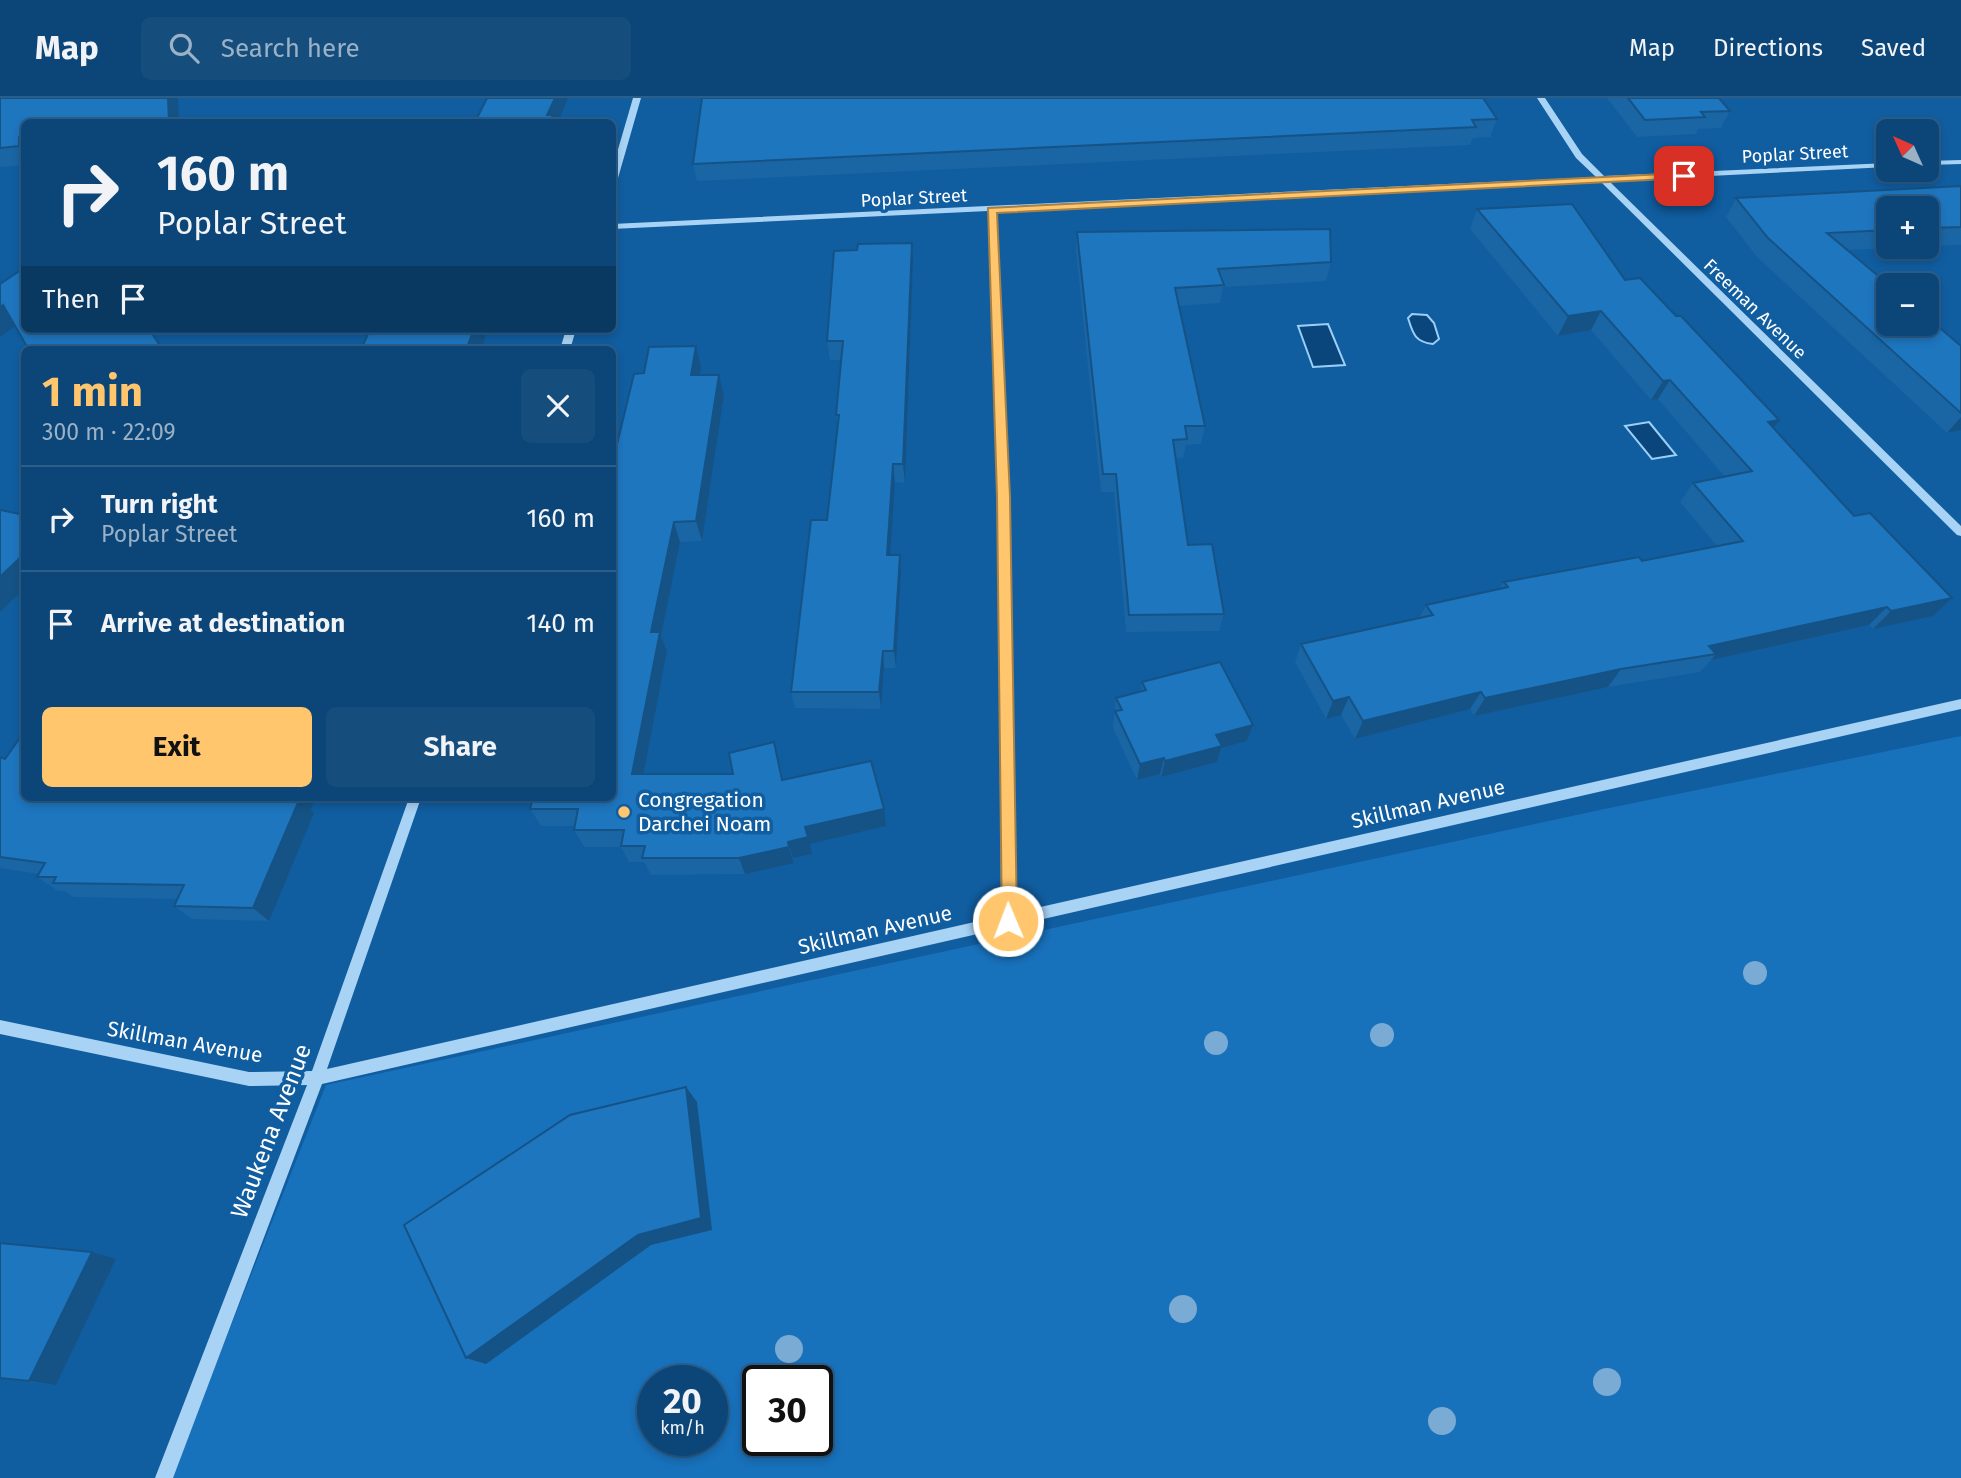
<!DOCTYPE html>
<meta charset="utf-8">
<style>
:root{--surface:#0c4678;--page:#154d7d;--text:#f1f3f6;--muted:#9ab1c6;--line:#2c5e8a;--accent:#ffc66d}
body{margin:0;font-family:"Fira Sans",sans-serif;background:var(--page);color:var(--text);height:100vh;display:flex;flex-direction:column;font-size:26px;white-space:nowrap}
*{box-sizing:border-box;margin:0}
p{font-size:23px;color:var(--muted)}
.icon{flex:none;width:38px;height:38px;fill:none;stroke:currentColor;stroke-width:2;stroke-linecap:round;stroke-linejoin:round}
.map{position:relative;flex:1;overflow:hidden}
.drawer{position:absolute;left:21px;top:248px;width:595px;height:455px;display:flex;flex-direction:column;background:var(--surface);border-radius:10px;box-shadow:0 4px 10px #0003,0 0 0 2px var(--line)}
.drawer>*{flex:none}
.top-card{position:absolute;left:21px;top:21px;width:595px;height:214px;border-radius:10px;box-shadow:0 4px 10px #0003,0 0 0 2px var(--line);background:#0c4678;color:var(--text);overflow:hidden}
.needle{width:46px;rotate:315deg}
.controls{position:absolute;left:1876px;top:21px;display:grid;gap:14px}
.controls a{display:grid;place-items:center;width:63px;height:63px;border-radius:10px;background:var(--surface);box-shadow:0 4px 10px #0003,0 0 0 2px var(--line);font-size:35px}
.speed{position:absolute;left:637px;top:1267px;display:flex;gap:14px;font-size:35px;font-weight:700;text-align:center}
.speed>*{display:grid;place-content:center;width:91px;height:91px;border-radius:50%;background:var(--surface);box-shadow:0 4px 10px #0003,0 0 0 2px var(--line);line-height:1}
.speed small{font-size:18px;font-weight:400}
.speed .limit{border:4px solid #111;border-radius:10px;background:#fff;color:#111}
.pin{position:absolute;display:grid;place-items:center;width:60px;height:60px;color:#fff;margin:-30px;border-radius:14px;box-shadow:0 4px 10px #0006}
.me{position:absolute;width:77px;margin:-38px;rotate:359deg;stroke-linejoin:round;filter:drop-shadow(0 0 5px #0008)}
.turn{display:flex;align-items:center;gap:24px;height:147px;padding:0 21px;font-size:32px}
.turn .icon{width:91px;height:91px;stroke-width:2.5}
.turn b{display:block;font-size:49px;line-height:60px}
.then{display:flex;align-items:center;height:66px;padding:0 21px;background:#0003;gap:14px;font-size:26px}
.round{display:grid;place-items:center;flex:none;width:74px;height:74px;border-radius:10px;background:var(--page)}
.headline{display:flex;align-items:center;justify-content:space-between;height:119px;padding:0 21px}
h1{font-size:42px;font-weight:700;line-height:52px;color:var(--accent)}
.primary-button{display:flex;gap:14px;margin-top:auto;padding:14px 21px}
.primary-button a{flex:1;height:80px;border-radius:10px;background:var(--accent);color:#111;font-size:28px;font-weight:700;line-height:80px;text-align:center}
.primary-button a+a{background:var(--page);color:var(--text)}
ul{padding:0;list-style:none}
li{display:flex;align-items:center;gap:21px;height:105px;padding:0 21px;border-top:2px solid var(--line)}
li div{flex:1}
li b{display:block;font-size:26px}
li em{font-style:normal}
header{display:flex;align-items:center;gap:42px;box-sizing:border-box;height:98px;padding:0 35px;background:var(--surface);border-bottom:2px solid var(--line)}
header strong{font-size:33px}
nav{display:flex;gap:38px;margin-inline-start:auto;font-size:24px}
.search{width:490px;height:63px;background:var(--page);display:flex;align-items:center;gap:18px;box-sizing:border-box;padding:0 24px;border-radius:10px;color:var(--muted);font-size:26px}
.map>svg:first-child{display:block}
.green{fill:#1871bb;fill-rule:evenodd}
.water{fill:#0a467c;stroke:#9acff9;stroke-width:2}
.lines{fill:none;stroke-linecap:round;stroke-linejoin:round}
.minor{fill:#a8d3f5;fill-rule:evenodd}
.tree{fill:#7aabd4}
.wall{fill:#1a65a4}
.shaded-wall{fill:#155386}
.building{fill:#1e76bf;stroke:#155386;stroke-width:2}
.route{fill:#ffc66d;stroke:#a68147;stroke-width:2}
.poi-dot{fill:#ffc66d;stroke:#105da0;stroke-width:2.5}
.labels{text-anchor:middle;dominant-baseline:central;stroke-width:7;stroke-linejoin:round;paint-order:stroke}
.far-street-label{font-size:18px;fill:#fff;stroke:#105da0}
.poi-label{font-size:21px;fill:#fff;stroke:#105da0;text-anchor:start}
.street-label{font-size:21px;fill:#fff;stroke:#105da0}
.near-street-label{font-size:24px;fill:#fff;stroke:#105da0}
</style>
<header>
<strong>Map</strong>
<div class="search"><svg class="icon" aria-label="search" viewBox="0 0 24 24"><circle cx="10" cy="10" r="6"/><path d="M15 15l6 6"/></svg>Search here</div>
<nav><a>Map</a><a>Directions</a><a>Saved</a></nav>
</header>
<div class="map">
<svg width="1961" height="1380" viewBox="0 0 1961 1380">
<rect width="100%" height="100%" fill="#105da0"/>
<path class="green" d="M1961,638V1380H171L326,987L1609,710ZM653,1283H712V1342H653ZM758,1283H817V1342H758Z"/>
<path class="water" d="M1412,216L1427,217L1434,225L1439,241L1433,246C1415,244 1413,236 1408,220Z
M1328,226L1345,267L1313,269L1298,228Z
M1649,324L1676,357L1652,361L1625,328Z"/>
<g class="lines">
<path class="minor" d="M633,0H641L616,87L612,89V72Z
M1537,0H1545L1582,56L1604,78L1888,65V69L1609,83L1961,428V438L1957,437L1600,83L996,113L1009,399L1014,815L1961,601V611L322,986L173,1380H155L307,987L249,988L0,936V922L249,974L312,973L409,700H421L327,971L1001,818L999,399L988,113L612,131V126L1596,79L1576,60Z
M1961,62V66L1927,67V63Z
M566,231H576L570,252H560Z"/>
</g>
<g class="tree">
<circle cx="1755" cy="875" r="12"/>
<circle cx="1382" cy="937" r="12"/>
<circle cx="1216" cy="945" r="12"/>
<circle cx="1183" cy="1211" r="14"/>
<circle cx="789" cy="1251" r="14"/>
<circle cx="1607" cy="1284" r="14"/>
<circle cx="1442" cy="1323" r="14"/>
</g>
<path class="wall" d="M0,0L24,24V67L0,69Z
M1607,0H1719L1730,13L1721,30L1698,31L1696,36L1637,39Z
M1497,21L1490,39L1473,40L1470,47L697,83L693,66Z
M1961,88V147L1927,148V110H1888V149H1920L1848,152L1961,248V332L1947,335L1757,159L1726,119L1736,100Z
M1477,111L1625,182L1773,330L1933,518L1873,531L1869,527L1711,562L1700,574L1608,589L1474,618L1470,611L1355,641L1341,617L1326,621L1295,564L1301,546L1419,520L1426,507L1499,491L1504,484L1642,463L1717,448L1680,404L1693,385L1725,379L1658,301L1651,302L1591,232L1558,238L1470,131Z
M1077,134L1331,164L1326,183L1223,189L1220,205L1179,208L1205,328L1201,346L1186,347L1183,360H1175L1188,447L1224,516L1219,533L1126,534L1114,394H1101L1076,153Z
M912,145L913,164L905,385L895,384L890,457H900L901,474L896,570H884L881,611L795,610L791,594L827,422L838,330L836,317L841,262H830L827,243L857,152Z
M696,248L701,269L699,277H719L724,297L702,443L680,444L661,538L667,553L643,676H733L779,662L783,682L886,728L810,746L812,756L793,760L794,765L745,776L651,777L644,764H629L621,749H584L574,732L575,728H541L530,711L612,700L644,275Z
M1142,584L1253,627L1247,643L1221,650L1217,664L1161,679L1160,676L1137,682L1113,630L1116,600L1141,593Z
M0,659L24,700H315L311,712L314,715L269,823L192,821L174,808L178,801L74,799L64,793H58L37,779L39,776L0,770Z
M0,1145L116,1161L56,1287L0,1281Z"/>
<path class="shaded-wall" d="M168,0H178L179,24H169Z
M555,0H568L558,24H550L547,17Z
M19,40L24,48V56L19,48Z
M912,145L913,164L905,385L903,366Z
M3,207L18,226L0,239V210Z
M1601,213L1591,232L1558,238L1568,218Z
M474,231H488L481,252H466Z
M696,248L701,269L696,298L691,277Z
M719,277L724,297L702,443L696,423Z
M1670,282L1658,301L1651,302L1663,283Z
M1961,319V332L1947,335Z
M1779,322L1765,342L1768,324Z
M893,366L895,384L889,475L887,457Z
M674,424L680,444L661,538L667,553L640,694L632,676L651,534Z
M24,456V491L0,514V479Z
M900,457L901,474L896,570L894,553Z
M1952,500L1933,518L1873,531L1891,513Z
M1887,509L1869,527L1711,562L1716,556L1709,548Z
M883,553L884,570L881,611L879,594Z
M1621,571L1608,589L1474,618L1485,600Z
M1481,594L1470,611L1355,641L1363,623Z
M1349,599L1341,617L1326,621L1333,603Z
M1253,627L1247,643L1221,650L1217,664L1161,679L1165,663L1216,637Z
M1164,660L1160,676L1137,682L1140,666Z
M295,700H315L311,712L314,715L269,823L253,810Z
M884,711L886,728L810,746L812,756L793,760L788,744L805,729Z
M789,749L794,765L745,776L739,760Z
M686,989L697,1004L712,1132L651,1147L486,1266L466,1260Z
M92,1154L116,1161L56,1287L29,1283Z"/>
<path class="building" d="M0,0H168L169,24H24V43L19,40V48L0,50Z
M487,0H555L547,17H553L550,24H475Z
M702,0H1483L1497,21L1472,22L1476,29L693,66Z
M1628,0H1719L1730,13L1701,14L1705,19L1645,22Z
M1961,88V129L1927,130V110H1888V132L1827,135L1889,187L1888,226H1927V219L1961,248V315L1768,140L1736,100Z
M1572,106L1625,182L1640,180L1676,218H1681L1779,322L1768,324L1854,418L1870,415L1952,500L1891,513L1887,509L1709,548L1716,556L1621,571L1485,600L1481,594L1363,623L1349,599L1333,603L1301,546L1433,517L1426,507L1508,489L1504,484L1639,459L1642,463L1743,443L1693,385L1752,373L1670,282L1663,283L1601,213L1568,218L1477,111Z
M1330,131L1331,164L1218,171L1224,187L1175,190L1205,328H1185L1187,341L1173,342L1188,447L1212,446L1224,516L1129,517L1116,376H1103L1077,134Z
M912,145L903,366H893L887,457H900L894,553H883L879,594H791L811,422H827L839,317H836L843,243H827L834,153L857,152L858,146Z
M24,170V231H149L161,249L157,250L158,252H29L3,207L0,210V186Z
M370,231H474L466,252H361Z
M696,248L691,277H719L696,423L674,424L651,534H660L632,676H733L729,655L774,644L782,682L871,663L884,711L805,729L808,739L788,744L789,749L739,760H642L645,748H621L624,732H574L578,711H530L533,700H612V367L634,276L644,275L649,249Z
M1,412L24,417V456L0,479V413Z
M1220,564L1253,627L1216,637L1222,648L1165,663L1164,660L1140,666L1115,613L1122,612L1116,600L1146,592L1142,584Z
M24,634V700H300L253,810L174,808L184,787L53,785L56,779H37L45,765L0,759V659L5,661Z
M686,989L701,1120L638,1137L466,1260L404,1127L570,1017Z
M0,1145L92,1154L29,1283L0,1280Z"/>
<path class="route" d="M1684,75L1687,76V80L997,115L1010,399L1017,823L1008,831L1002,829L997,399L988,110Z"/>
<circle class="poi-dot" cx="624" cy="714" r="7"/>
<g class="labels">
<g class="far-street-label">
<text transform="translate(1795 56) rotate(-3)">Poplar Street</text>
<text transform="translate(914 100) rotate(-3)">Poplar Street</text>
<text transform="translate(1755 211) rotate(44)">Freeman Avenue</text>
</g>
<g class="poi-label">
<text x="638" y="702">Congregation<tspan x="638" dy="24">Darchei Noam</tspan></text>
</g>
<g class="street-label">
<text transform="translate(1428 706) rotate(-13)">Skillman Avenue</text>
<text transform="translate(875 832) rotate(-13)">Skillman Avenue</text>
<text transform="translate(185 944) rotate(10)">Skillman Avenue</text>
</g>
<g class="near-street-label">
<text transform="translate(271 1033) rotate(-69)">Waukena Avenue</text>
</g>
</g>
</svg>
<div class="controls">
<a><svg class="needle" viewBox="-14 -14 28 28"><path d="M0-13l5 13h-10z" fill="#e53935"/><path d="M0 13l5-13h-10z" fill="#9ab1c6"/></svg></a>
<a>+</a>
<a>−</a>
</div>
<div class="speed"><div>20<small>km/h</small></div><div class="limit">30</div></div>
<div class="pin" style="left:1684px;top:78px;background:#d93025"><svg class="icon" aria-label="arrive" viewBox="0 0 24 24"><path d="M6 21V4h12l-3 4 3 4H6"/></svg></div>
<svg class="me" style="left:1008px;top:823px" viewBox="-20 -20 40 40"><circle r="17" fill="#ffc66d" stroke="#fff" stroke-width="3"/><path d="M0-11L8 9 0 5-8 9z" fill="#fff"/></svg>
<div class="top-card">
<div class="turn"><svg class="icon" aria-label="right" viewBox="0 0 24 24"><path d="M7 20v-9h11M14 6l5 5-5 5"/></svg><div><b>160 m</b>Poplar Street</div></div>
<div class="then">Then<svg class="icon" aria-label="arrive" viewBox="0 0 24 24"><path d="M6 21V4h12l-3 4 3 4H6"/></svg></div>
</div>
<section class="drawer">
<div class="headline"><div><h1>1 min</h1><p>300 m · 22:09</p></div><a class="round"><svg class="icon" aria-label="close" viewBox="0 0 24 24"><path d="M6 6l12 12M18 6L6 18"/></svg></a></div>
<ul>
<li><svg class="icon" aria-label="right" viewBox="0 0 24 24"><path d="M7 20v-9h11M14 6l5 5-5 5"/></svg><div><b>Turn right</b><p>Poplar Street</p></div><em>160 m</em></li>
<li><svg class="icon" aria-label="arrive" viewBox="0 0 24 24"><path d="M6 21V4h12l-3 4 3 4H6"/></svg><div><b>Arrive at destination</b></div><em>140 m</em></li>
</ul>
<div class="primary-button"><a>Exit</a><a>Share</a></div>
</section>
</div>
